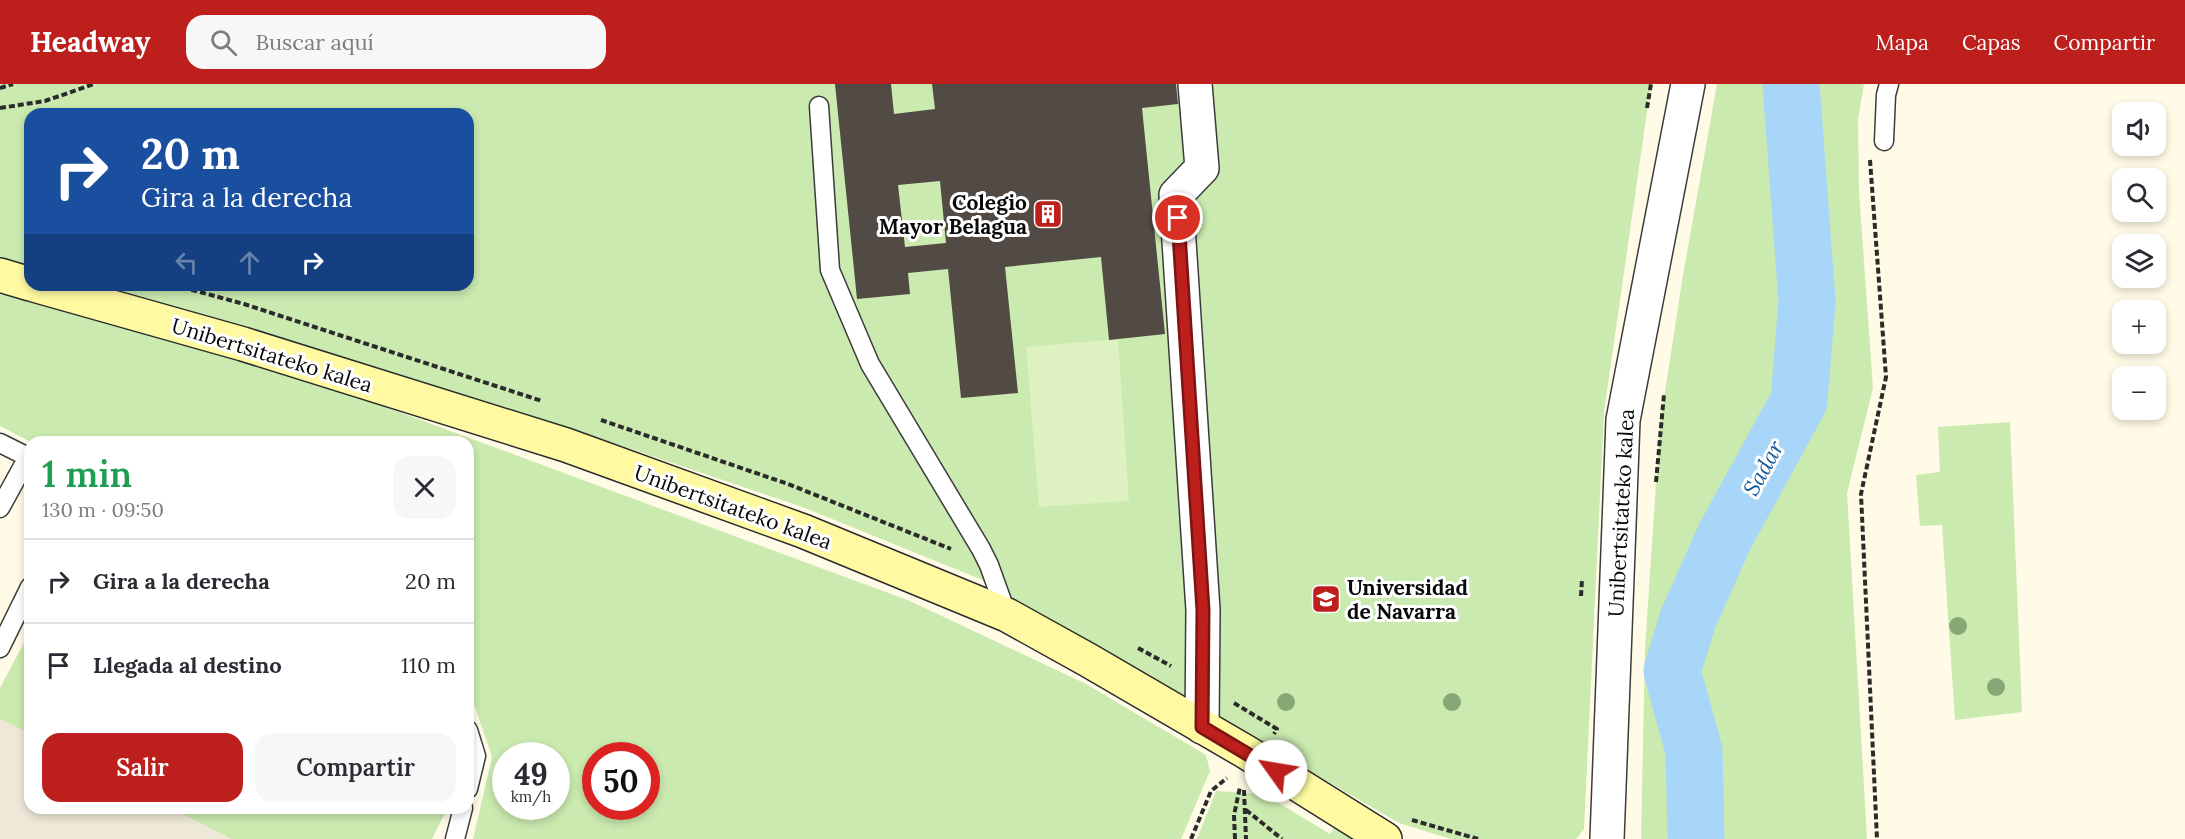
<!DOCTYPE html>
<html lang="es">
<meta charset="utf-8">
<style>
:root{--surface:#fff;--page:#f7f7f7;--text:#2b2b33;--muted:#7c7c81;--line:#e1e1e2;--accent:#bd1f1d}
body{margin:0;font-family:Lora,serif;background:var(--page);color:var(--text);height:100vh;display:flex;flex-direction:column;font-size:22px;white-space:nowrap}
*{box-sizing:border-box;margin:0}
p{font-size:20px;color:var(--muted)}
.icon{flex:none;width:33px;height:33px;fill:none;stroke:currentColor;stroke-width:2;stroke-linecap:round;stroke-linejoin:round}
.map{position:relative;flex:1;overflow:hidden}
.panel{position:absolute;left:24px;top:352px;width:450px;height:378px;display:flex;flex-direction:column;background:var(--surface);border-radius:18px;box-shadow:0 3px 9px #0003}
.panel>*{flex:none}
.banner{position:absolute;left:24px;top:24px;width:450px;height:183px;border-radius:18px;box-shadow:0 3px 9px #0003;background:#1a4fa0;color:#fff;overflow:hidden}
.fabs{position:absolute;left:2112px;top:18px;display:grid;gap:12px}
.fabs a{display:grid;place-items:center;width:54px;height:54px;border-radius:12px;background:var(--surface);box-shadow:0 3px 9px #0003;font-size:30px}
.speed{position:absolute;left:492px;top:658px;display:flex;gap:12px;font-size:30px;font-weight:700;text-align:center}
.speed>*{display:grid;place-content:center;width:78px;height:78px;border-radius:50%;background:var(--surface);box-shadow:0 3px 9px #0003;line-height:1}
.speed small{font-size:15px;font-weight:400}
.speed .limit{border:9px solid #d22;background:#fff;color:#111}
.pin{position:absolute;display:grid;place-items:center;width:51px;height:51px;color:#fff;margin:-26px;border:3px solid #fff;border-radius:50%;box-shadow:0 2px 6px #0007}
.me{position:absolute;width:66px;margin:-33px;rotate:302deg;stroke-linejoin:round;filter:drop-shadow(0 0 4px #0008)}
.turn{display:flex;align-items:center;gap:21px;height:126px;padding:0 18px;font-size:27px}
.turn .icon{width:78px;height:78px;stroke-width:2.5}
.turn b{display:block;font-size:42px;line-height:51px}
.lanes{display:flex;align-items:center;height:57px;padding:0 18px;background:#0003;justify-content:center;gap:30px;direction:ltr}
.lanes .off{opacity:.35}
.round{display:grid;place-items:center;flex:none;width:63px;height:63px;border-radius:18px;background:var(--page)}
.summary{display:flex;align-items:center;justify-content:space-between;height:102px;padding:0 18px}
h1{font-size:36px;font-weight:600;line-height:45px;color:#1e9e55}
.action{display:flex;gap:12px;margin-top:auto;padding:12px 18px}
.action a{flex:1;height:69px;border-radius:18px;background:var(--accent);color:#fff;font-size:24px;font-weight:600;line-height:69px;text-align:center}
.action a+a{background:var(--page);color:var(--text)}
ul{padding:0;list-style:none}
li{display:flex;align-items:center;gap:18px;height:84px;padding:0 18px;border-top:2px solid var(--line)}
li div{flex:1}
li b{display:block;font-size:22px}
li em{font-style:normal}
header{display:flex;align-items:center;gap:36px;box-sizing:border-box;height:84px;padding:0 30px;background:var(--accent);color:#fff}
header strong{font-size:28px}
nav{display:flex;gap:33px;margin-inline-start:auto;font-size:21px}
.search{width:420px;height:54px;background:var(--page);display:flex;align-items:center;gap:15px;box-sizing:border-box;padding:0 21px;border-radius:18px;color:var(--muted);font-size:22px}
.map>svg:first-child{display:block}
.green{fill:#caeaaf;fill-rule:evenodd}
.pitch{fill:#ddf1c1}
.plaza{fill:#ede8d7}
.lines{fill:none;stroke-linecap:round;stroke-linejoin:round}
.river{stroke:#a8d6f9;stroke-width:57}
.building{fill:#524b45;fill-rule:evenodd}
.service-casing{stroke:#3c3c3c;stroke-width:21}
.minor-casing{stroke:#3c3c3c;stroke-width:36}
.secondary-casing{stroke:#2b2b2b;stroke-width:36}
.path{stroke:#2b2b2b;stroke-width:4;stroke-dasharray:6 3;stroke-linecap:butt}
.service{stroke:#fff;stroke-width:18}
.minor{stroke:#fff;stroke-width:33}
.secondary{stroke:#fffaa1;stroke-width:33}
.tree{fill:#87a775}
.route-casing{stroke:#7b1413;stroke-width:15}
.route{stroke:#bd1f1d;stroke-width:10}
.labels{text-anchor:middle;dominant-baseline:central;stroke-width:6;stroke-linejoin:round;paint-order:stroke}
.poi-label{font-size:21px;font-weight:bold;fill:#090909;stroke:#fff;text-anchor:end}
.street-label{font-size:21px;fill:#090909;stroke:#fff}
.water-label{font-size:22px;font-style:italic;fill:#10589e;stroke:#fff}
</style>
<header>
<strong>Headway</strong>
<div class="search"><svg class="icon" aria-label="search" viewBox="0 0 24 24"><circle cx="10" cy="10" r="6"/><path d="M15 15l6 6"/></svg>Buscar aquí</div>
<nav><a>Mapa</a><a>Capas</a><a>Compartir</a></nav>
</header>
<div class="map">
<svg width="2185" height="755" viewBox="0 0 2185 755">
<rect width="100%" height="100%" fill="#fffbe6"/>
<path class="green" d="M0,0H1651L1604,328L1584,745L1576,755H1451L1399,739L980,495L805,424L631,365L420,297L219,235L91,201H468V30H30V185L0,177Z
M1717,0H1864L1858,35L1859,108L1873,304L1847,409L1867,755H1641L1645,564L1660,340L1683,191Z
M0,207L101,232L361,314L910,517L1086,600L1206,671L1210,687L1181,755H473L492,673L468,602V358H31L0,342ZM506,672H556V723H506ZM596,672H646V723H596Z
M2010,338L2022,628L1955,636L1942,441L1920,442L1916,391L1940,388L1938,343Z
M30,547V650L0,635V604Z
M1216,707L1264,710L1330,750L1336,741L1359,755H1197Z
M172,725H447L432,755H231Z"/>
<path class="pitch" d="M1118,255L1129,417L1039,423L1026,263Z"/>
<path class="plaza" d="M0,635L30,650V724L172,725L231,755H0Z"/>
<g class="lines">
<path class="river" d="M1696,755L1694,667L1672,587L1688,535L1725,452L1799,317L1807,217L1791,0"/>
</g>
<path class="building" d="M835,0H891L894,30L935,25L932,0H1176L1178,20L1142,24L1165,250L1109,256L1101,173L1005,183L1018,309L961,314L948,185L908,189L910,210L857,215ZM940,97L946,159L905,163L898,101Z"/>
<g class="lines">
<g class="service-casing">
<path id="service" d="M819,22L830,186L870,280L981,465L989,481L1007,531
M1884,57L1886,11L1889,0
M0,359L30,374
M0,424L28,373
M0,564L30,503
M468,646L476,672L468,705
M455,755L463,724"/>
</g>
<g class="minor-casing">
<path id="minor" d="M1195,0L1202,84L1176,111L1203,526L1202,643
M1607,755L1623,336L1688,0"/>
</g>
<g class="secondary-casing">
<path id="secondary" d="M0,191L30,200
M34,201L243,260L566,361L803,447L1007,531L1088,576L1246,668L1385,755"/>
</g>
<path class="path" d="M0,4L13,0
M0,24L45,17L94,0
M1647,24L1651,0
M1870,76L1886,293L1861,410L1877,755
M174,201L244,220L542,317
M601,336L788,400L951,465
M1656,398L1664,310
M1581,512L1582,495
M1138,564L1171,582
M1234,619L1277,645L1274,650
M1244,706L1246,755
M1246,726L1282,755
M1412,736L1478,755
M1191,755L1211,707L1227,694
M1235,755L1234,731L1240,703"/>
<use href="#service" class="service"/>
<use href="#minor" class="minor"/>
<use href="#secondary" class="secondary"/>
</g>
<g class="tree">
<circle cx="1958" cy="542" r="9"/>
<circle cx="1996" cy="603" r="9"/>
<circle cx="1286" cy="618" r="9"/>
<circle cx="1452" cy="618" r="9"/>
</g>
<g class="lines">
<g class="route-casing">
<path id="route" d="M1178,134L1203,526L1202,643L1276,687"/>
</g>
<use href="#route" class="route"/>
</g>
<defs>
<g id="building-square" transform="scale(1.5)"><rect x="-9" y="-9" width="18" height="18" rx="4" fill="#bd1f1d" stroke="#fff"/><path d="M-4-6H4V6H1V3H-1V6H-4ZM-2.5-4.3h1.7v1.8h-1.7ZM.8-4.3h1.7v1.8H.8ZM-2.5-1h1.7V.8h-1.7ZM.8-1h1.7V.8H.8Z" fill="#fff"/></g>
<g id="university-square" transform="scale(1.5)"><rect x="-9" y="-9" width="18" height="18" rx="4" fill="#bd1f1d" stroke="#fff"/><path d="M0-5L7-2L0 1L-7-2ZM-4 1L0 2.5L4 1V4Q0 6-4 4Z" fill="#fff"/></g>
</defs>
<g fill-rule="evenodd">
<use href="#building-square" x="1048" y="130"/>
<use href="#university-square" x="1326" y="515"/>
</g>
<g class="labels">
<g class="poi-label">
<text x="1027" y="118">Colegio<tspan x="1027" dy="24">Mayor Belagua</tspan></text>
<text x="1347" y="503" text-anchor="start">Universidad<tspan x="1347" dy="24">de Navarra</tspan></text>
</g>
<g class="street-label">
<text transform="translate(272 271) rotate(17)">Unibertsitateko kalea</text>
<text transform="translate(733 423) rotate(20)">Unibertsitateko kalea</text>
<text transform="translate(1621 429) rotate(-87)">Unibertsitateko kalea</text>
</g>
<g class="water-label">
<text transform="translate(1763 384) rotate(-61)">Sadar</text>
</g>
</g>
</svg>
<div class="fabs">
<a><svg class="icon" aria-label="sound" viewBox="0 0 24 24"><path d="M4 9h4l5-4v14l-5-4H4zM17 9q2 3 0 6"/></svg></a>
<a><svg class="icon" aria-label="search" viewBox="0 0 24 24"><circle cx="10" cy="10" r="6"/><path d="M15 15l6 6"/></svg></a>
<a><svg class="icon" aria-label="layers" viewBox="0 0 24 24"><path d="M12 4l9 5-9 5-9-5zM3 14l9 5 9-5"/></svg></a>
<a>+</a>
<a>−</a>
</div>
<div class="speed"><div>49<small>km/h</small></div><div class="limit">50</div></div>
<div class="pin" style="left:1178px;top:134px;background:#d93025"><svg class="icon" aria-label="arrive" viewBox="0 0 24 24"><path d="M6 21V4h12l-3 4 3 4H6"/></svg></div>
<svg class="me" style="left:1276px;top:687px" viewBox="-20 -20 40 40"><circle r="19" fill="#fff"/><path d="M0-13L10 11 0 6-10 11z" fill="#bd1f1d"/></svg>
<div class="banner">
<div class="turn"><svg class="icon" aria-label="right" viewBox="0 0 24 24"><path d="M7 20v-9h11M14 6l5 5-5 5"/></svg><div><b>20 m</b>Gira a la derecha</div></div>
<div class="lanes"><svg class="icon off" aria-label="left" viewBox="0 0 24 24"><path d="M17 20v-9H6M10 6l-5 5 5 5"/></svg><svg class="icon off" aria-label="ahead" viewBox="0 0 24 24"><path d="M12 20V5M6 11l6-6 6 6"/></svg><svg class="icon" aria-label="right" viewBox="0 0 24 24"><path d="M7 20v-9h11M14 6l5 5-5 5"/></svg></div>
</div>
<section class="panel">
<div class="summary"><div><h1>1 min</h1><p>130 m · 09:50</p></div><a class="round"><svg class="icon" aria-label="close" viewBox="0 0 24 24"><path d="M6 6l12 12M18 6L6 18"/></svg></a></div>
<ul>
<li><svg class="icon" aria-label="right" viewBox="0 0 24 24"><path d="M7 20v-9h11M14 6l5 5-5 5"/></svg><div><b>Gira a la derecha</b></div><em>20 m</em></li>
<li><svg class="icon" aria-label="arrive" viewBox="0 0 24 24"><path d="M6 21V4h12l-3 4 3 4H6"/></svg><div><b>Llegada al destino</b></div><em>110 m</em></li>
</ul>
<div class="action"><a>Salir</a><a>Compartir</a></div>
</section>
</div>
